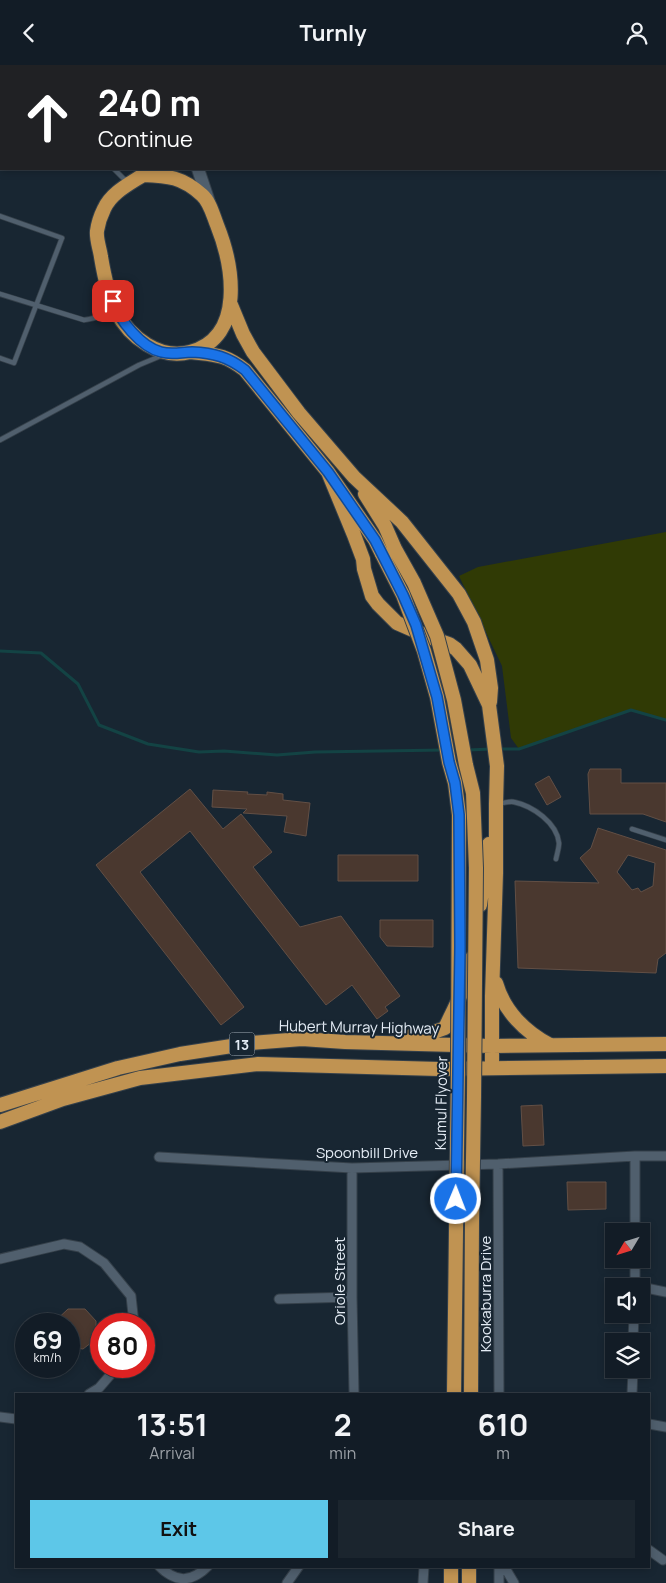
<!DOCTYPE html>
<style>
:root{--surface:#121c26;--page:#1b252e;--text:#f1f3f6;--muted:#9ca1a7;--line:#313a43;--accent:#5dc7e8}
body{margin:0;font-family:Manrope,sans-serif;background:var(--page);color:var(--text);height:100vh;display:flex;flex-direction:column;font-size:19px;white-space:nowrap}
*{box-sizing:border-box;margin:0}
p{font-size:16px;color:var(--muted)}
.icon{flex:none;width:28px;height:28px;fill:none;stroke:currentColor;stroke-width:2;stroke-linecap:round;stroke-linejoin:round}
.map{position:relative;flex:1;overflow:hidden}
.panel{position:absolute;left:15px;top:1328px;width:635px;height:175px;display:flex;flex-direction:column;background:var(--surface);border-radius:0px;box-shadow:0 2px 8px #0003,0 0 0 1px var(--line)}
.panel>*{flex:none}
.guide{position:absolute;left:0px;top:0px;width:666px;height:105px;box-shadow:0 2px 8px #0003,0 0 0 1px var(--line);background:#202124;color:#fff;overflow:hidden}
.needle{width:32px;rotate:232deg}
.controls{position:absolute;left:605px;top:1158px;display:grid;gap:10px}
.controls a{display:grid;place-items:center;width:45px;height:45px;border-radius:0px;background:var(--surface);box-shadow:0 2px 8px #0003,0 0 0 1px var(--line);font-size:25px}
.speed{position:absolute;left:15px;top:1248px;display:flex;gap:10px;font-size:25px;font-weight:700;text-align:center}
.speed>*{display:grid;place-content:center;width:65px;height:65px;border-radius:50%;background:var(--surface);box-shadow:0 2px 8px #0003,0 0 0 1px var(--line);line-height:1}
.speed small{font-size:12px;font-weight:400}
.speed .limit{border:8px solid #d22;background:#fff;color:#111}
.pin{position:absolute;display:grid;place-items:center;width:42px;height:42px;color:#fff;margin:-21px;border-radius:10px;box-shadow:0 2px 8px #0006}
.me{position:absolute;width:55px;margin:-28px;rotate:1deg;stroke-linejoin:round;filter:drop-shadow(0 0 4px #0008)}
.turn{display:flex;align-items:center;gap:18px;height:105px;padding:0 15px;font-size:22px}
.turn .icon{width:65px;height:65px;stroke-width:2.5}
.turn b{display:block;font-size:35px;line-height:42px}
.eta{display:flex;justify-content:space-evenly;align-items:center;height:85px;text-align:center}
.eta b{font-size:30px;font-weight:700;line-height:35px}
.cta{display:flex;gap:10px;margin-top:auto;padding:10px 15px}
.cta a{flex:1;height:58px;border-radius:0px;background:var(--accent);color:#111;font-size:20px;font-weight:700;line-height:58px;text-align:center}
.cta a+a{background:var(--page);color:var(--text)}
header{display:flex;justify-content:space-between;align-items:center;height:65px;padding:0 15px;background:var(--surface);font-size:22px;font-weight:700}
.map>svg:first-child{display:block}
.green{fill:#303a05}
.lines{fill:none;stroke-linecap:round;stroke-linejoin:round}
.stream{stroke:#134344;stroke-width:3}
.building{fill:#4a382f;stroke:#624f45;fill-rule:evenodd}
.service-casing{stroke:#35404a;stroke-width:6}
.minor-casing{stroke:#35404a;stroke-width:11}
.secondary-casing{stroke:#35404a;stroke-width:14}
.trunk-casing{stroke:#35404a;stroke-width:16}
.service{stroke:#505f6d;stroke-width:4.5}
.minor{stroke:#505f6d;stroke-width:9}
.secondary{stroke:#505f6d;stroke-width:12}
.trunk{stroke:#c09352;stroke-width:14}
.trunk-bridge-casing{stroke:#35404a;stroke-width:16;stroke-linecap:butt}
.trunk-bridge{stroke:#c09352;stroke-width:14}
.route-casing{stroke:#114b97;stroke-width:12}
.route{stroke:#1a73e8;stroke-width:9}
.labels{text-anchor:middle;dominant-baseline:central;stroke-width:4;stroke-linejoin:round;paint-order:stroke}
.shield{fill:#182632;stroke:#a7b1ba;stroke-width:1}
.shield-label{font-size:14px;font-weight:bold;fill:#e4ecf5}
.street-label{font-size:15px;fill:#e4ecf5;stroke:#182632}
</style>
<header><svg class="icon" aria-label="back" viewBox="0 0 24 24"><path d="M15 5l-7 7 7 7"/></svg>Turnly<svg class="icon" aria-label="person" viewBox="0 0 24 24"><circle cx="12" cy="8" r="4"/><path d="M4 21q1-7 8-7t8 7"/></svg></header>
<div class="map">
<svg width="666" height="1518" viewBox="0 0 666 1518">
<rect width="100%" height="100%" fill="#182632"/>
<path class="green" d="M666,467V655L631,645L519,684L511,673L502,601L459,511L478,502Z"/>
<g class="lines">
<path class="stream" d="M0,586L41,588L78,619L99,660L148,679L199,687L224,686L277,690L315,687L444,685
M498,684H519L631,645L666,655
M468,685L491,684"/>
</g>
<path class="building" d="M590,704H621V718H666V757L643,749H590L588,709Z
M549,711L561,732L547,740L535,719Z
M190,724L223,764L241,749L272,787L253,802L300,862L341,851L400,931L385,942L388,946L377,954L352,920L326,940L190,766L140,807L244,942L221,960L96,800Z
M213,725L248,727L247,729L267,730V727L283,729V735L310,738L306,771L284,767L287,751L243,748L247,744L212,742Z
M598,763L666,785V888L658,894L656,908L518,903L515,816L599,818L580,793L591,783ZM628,790L655,798L653,821L641,827L638,823L632,825L617,807Z
M338,790H418V816H338Z
M380,855H433V882L387,881L380,872Z
M542,1040L544,1080L523,1081L521,1041Z
M567,1117H606V1144L568,1145Z
M68,1244H85L96,1256V1274L83,1284L69,1282V1259H52Z"/>
<g class="lines">
<g class="service-casing">
<path id="service" d="M95,0L96,1
M110,0L114,1
M114,104L124,114L129,115
M0,151L62,173L14,298L0,293
M0,229L84,255C95,254 104,250 115,247
M0,375L139,300L163,290
M499,739C503,738 510,736 514,737C533,741 557,758 559,778C559,783 557,789 556,794
M632,764L666,775"/>
</g>
<g class="minor-casing">
<path id="minor" d="M635,1091V1166
M159,1092L352,1103L498,1099L635,1091H666
M498,1099L499,1329
M352,1103V1232L354,1329
M0,1194L64,1179L80,1182L104,1198L131,1231L134,1259
M635,1194V1221
M641,1222L666,1227
M279,1234L352,1232
M633,1276L634,1249
M89,1329L99,1323L118,1301
M632,1329L633,1304
M0,1352L16,1354
M649,1359L666,1362
M649,1485L663,1495
M159,1501C176,1518 191,1518 208,1501
M504,1501L514,1518
M287,1518L299,1501
M423,1518L424,1501
M499,1518V1501"/>
</g>
<g class="secondary-casing">
<path id="secondary" d="M183,0V1
M199,0V1
M198,104L209,137"/>
</g>
<g class="trunk-casing">
<path id="trunk" d="M143,110C169,111 182,112 202,130C210,137 213,150 217,160C233,200 246,272 190,287C160,295 130,273 116,246C108,230 104,210 101,192C100,184 96,174 97,166C98,159 101,150 104,144C111,128 129,119 143,110Z
M231,240L243,269L253,287L299,348L354,412L402,457L459,529L474,557L487,595L491,623L490,637
M191,287C216,290 224,289 245,305L328,407L375,475L382,489
M328,407L354,470L363,494L364,504L372,531L378,539L397,558L429,572L449,579L456,584L470,600L489,640L497,701L496,739V808L492,931V1003
M365,429L385,461L395,484
M480,840L489,779
M496,918C504,946 525,967 550,980
M411,971H423L445,963C456,940 468,918 472,893
M0,1040L118,1003L180,989L251,978L302,974L345,977L492,981L666,979
M0,1057L63,1034L140,1013L258,999L439,1004L666,1001
M451,1518V1501
M469,1518V1501"/>
</g>
<use href="#service" class="service"/>
<use href="#minor" class="minor"/>
<use href="#secondary" class="secondary"/>
<use href="#trunk" class="trunk"/>
<g class="trunk-bridge-casing">
<path id="trunk-bridge" d="M395,484L414,518L437,571L454,635L466,700L473,728L476,803L474,1032L472,1157L471,1329
M382,489L403,530L424,586L437,632L449,697L455,718L459,750L458,1003L454,1329"/>
</g>
<use href="#trunk-bridge" class="trunk-bridge"/>
</g>
<g class="lines">
<g class="route-casing">
<path id="route" d="M113,236C119,255 141,282 161,287C172,290 182,287 192,287C214,288 228,292 245,305L328,407L375,475L403,530L416,560L437,632L449,697L455,718L459,750L460,882L456,1134"/>
</g>
<use href="#route" class="route"/>
</g>
<g class="labels">
<rect class="shield" x="229.5" y="967.5" width="25" height="23" rx="4"/>
<g class="shield-label">
<text x="242" y="979">13</text>
</g>
<g class="street-label">
<text transform="translate(359 962) rotate(1)">Hubert Murray Highway</text>
<text transform="translate(441 1038) rotate(-89)">Kumul Flyover</text>
<text x="367" y="1087">Spoonbill Drive</text>
<text transform="translate(339 1216) rotate(-90)">Oriole Street</text>
<text transform="translate(485 1229) rotate(-90)">Kookaburra Drive</text>
</g>
</g>
</svg>
<div class="controls">
<a><svg class="needle" viewBox="-14 -14 28 28"><path d="M0-13l5 13h-10z" fill="#e53935"/><path d="M0 13l5-13h-10z" fill="#9ca1a7"/></svg></a>
<a><svg class="icon" aria-label="sound" viewBox="0 0 24 24"><path d="M4 9h4l5-4v14l-5-4H4zM17 9q2 3 0 6"/></svg></a>
<a><svg class="icon" aria-label="layers" viewBox="0 0 24 24"><path d="M12 4l9 5-9 5-9-5zM3 14l9 5 9-5"/></svg></a>
</div>
<div class="speed"><div>69<small>km/h</small></div><div class="limit">80</div></div>
<div class="pin" style="left:113px;top:236px;background:#d93025"><svg class="icon" aria-label="arrive" viewBox="0 0 24 24"><path d="M6 21V4h12l-3 4 3 4H6"/></svg></div>
<svg class="me" style="left:456px;top:1134px" viewBox="-20 -20 40 40"><circle r="17" fill="#1a73e8" stroke="#fff" stroke-width="3"/><path d="M0-11L8 9 0 5-8 9z" fill="#fff"/></svg>
<div class="guide">
<div class="turn"><svg class="icon" aria-label="ahead" viewBox="0 0 24 24"><path d="M12 20V5M6 11l6-6 6 6"/></svg><div><b>240 m</b>Continue</div></div>
</div>
<section class="panel">
<div class="eta">
<div><b>13:51</b><p>Arrival</p></div>
<div><b>2</b><p>min</p></div>
<div><b>610</b><p>m</p></div>
</div>
<div class="cta"><a>Exit</a><a>Share</a></div>
</section>
</div>
